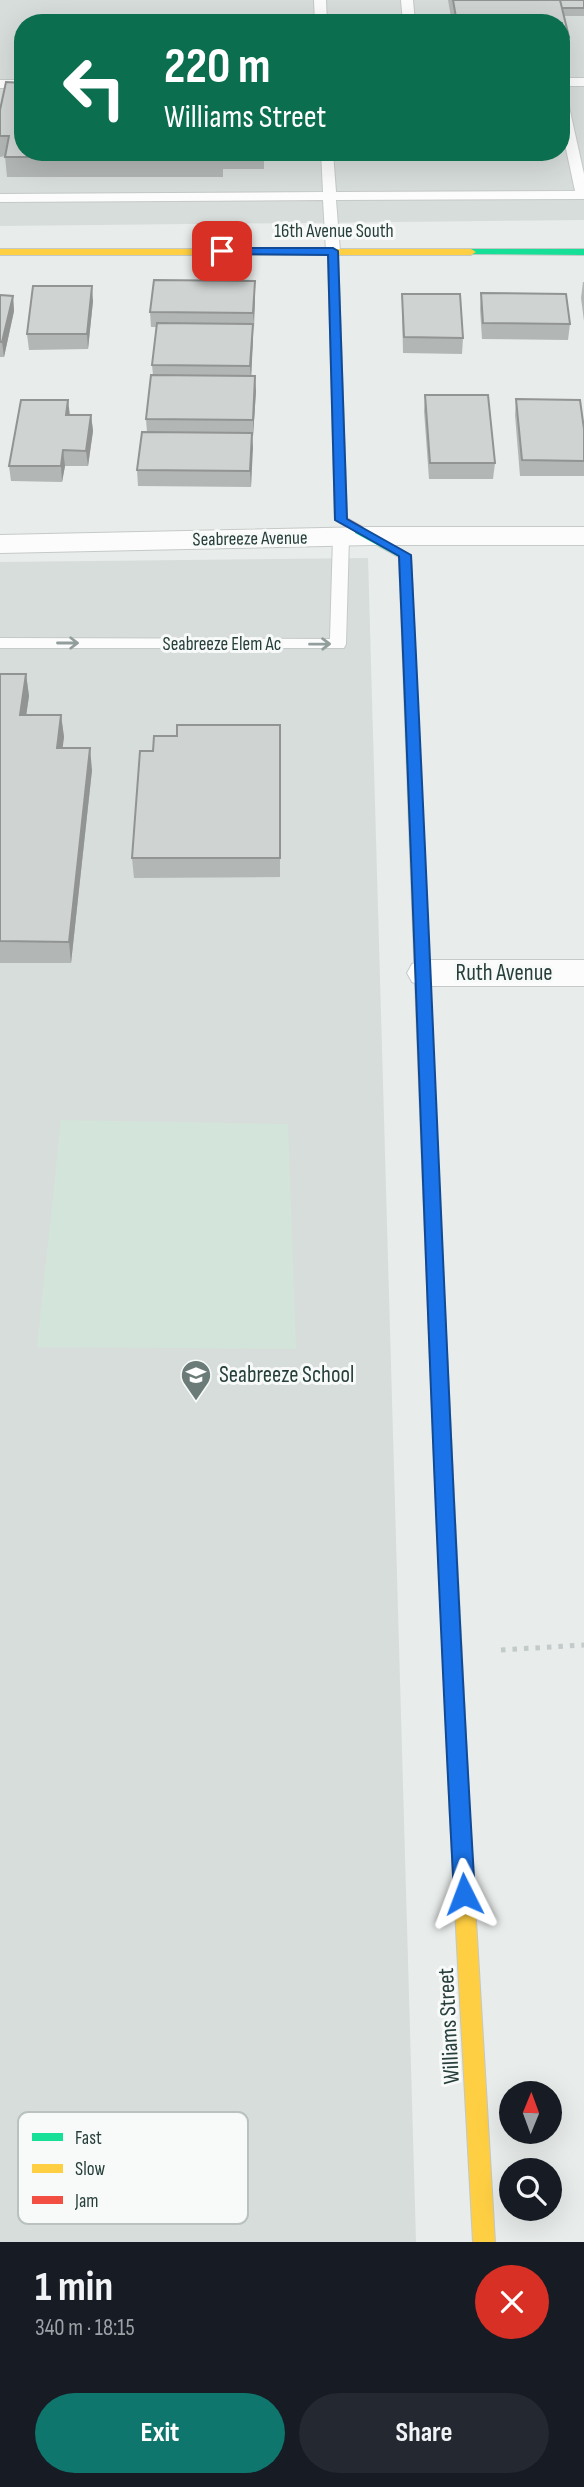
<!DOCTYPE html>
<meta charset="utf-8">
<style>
:root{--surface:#171b24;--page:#242831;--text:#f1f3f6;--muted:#9ea1a6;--accent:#0f766e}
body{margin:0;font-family:"Sofia Sans Condensed",sans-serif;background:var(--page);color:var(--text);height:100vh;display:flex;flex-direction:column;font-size:26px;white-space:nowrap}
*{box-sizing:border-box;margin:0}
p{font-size:23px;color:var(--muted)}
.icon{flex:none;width:38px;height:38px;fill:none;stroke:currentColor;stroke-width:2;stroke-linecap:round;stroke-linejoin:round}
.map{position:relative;height:2242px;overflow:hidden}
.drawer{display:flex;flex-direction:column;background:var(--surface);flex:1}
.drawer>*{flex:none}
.hud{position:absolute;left:14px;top:14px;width:556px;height:147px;border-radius:28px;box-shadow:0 7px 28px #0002;background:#0b6e4f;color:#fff;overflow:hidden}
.needle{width:46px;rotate:1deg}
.buttons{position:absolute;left:499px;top:2081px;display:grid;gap:14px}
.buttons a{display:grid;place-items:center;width:63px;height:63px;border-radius:50%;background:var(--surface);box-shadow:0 7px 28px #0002;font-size:35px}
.pin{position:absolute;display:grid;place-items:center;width:60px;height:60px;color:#fff;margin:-30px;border-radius:14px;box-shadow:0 4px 10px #0006}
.me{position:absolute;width:77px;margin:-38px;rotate:357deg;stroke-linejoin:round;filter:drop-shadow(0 0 5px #0008)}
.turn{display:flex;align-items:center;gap:24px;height:147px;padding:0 35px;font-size:32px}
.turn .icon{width:91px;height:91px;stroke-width:2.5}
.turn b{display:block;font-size:49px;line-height:60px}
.round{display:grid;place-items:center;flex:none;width:74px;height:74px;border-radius:37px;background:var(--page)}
.headline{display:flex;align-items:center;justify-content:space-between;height:119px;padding:0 35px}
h1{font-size:42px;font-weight:700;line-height:52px}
.action{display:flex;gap:14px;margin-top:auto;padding:14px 35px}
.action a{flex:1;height:80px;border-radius:42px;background:var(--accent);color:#fff;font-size:28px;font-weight:700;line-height:80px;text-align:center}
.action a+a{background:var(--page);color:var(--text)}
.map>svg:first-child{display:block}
.built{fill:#d7dddb;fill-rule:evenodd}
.green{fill:#d3e4da}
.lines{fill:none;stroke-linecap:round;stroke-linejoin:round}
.lane-casing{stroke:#c5c9c8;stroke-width:2}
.street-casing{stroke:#c5c9c8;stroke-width:2}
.fast-casing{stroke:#c2c8c6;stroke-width:2}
.slow-casing{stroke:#c2c8c6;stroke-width:2}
.jam-casing{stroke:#c2c8c6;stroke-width:2}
.path{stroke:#c3cbca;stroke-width:5;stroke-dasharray:4.5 7;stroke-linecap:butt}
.lane{fill:#fcfcfc;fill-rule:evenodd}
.street{fill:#fcfcfc;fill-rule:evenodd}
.fast{fill:#16e098;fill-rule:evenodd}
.slow{fill:#ffcf43;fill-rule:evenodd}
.jam{fill:#f24e42;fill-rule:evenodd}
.wall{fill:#b2b6b5}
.shaded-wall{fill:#919493}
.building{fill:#cfd4d2;stroke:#919493;stroke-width:2}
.oneway{stroke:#929e9c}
.route{fill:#1a73e8;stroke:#114b97;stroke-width:2}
.labels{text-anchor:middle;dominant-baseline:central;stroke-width:6;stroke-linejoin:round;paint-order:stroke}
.far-street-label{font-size:19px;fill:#273f3b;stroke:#f7faf9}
.street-label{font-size:23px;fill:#273f3b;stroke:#f7faf9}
.poi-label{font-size:23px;fill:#273f3b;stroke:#f7faf9;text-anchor:start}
.key{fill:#f7faf9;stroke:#b9c2c0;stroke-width:2}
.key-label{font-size:19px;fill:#273f3b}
</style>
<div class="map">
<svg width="584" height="2242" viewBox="0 0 584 2242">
<rect width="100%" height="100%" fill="#e8ecea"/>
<path class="built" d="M0,0H584V220L0,226ZM23,23H562V152H23Z
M368,558L416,2242H0V562Z"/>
<path class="green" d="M61,1120L288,1124L296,1349L37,1347Z"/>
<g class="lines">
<g class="lane-casing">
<path id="lane" d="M314,0H326L327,23H315Z
M401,0H413L415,23H403Z
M562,78H584V86H562Z
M0,80H23V88H0Z
M562,98L568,102L584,174V199L336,200L340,251L333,255L326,251L323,200L0,202V194L323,192L321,152H333L336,192L575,191L562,130Z
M341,532L349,537L346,644L344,648H0V638L330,639L333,537Z"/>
</g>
<g class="street-casing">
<path id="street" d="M370,527H584V545H370L0,553V535Z
M425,960H584V986H425L412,982L407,973L412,964Z"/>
</g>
<g class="fast-casing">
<path id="fast" d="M471,249H584V255L467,254V250Z
M359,526L411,555L424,850L417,855L410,850L399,557L355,533V527Z
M443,1449L449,1451L452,1457L470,1818L467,1825L460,1828L453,1825L450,1818L434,1457L437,1451Z"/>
</g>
<g class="slow-casing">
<path id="slow" d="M0,249H471L476,252L471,255H0Z
M417,845L424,850L438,1163L436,1168H424L422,1163L410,850Z
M460,1808L467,1811L470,1818L495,2242H473L450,1818L453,1811Z"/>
</g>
<g class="jam-casing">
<path id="jam" d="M333,248L338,251L347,518L363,527V533L359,534L335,520L328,251Z
M430,1157L436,1158L438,1163L452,1457L449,1463L443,1465L437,1463L434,1457L422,1163L424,1158Z"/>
</g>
<path class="path" d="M501,1650L584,1645"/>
<use href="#lane" class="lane"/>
<use href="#street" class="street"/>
<use href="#fast" class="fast"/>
<use href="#slow" class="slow"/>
<use href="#jam" class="jam"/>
</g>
<path class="wall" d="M448,0H584V16H564L562,23H452Z
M562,37H569L566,58H562Z
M0,110L23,152H264V169H223V177H7L5,156L0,157Z
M583,282H584V321L581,298Z
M481,293L570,324L568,340L482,339L480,309Z
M402,294L463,338L462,354L403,353L402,309Z
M0,295L13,296L14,311L4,357H0Z
M255,296L251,376L256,391L253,436H252L251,487L138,486L137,470L147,432L146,419L153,375L152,365L156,327H151L150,312Z
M93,301L88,349L29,350L27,334Z
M425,395L495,463L493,479H429L424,411Z
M516,399L584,429V476H520L515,415Z
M70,415H91L93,431L88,466H65L62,482L11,481L9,466Z
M0,674H26L29,696L26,715H61L64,737L62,748L92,770L71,963H0Z
M280,725V877L134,878L132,858L153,751Z"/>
<path class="shaded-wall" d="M255,281V296L254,328L253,313Z
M92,286L93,301L88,349L87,334Z
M13,296L14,311L4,357L2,342Z
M253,324V339L251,381L250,366Z
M255,376L256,391L253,436V420Z
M68,400L70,416L66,415Z
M91,415L93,431L88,466L86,451Z
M252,433L253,448L251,487L250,471Z
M63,450L65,466L62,482L61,466Z
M26,674L29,696L23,737L20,715Z
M61,715L64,737L60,770L57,748Z
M90,748L92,770L71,963L69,942Z"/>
<path class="building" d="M453,0H560L569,37H562V23H457Z
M560,0H584V8H562Z
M6,82L23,83V152H222V157H5L9,136H0V110Z
M154,280L255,281L253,313L150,312Z
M33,286H92L87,334H27Z
M481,293L566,294L570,324L483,323Z
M402,294H460L463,338L404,337Z
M0,295L13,296L2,342H0Z
M157,323L253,324L250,366L152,365Z
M151,375L255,376L253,420L146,419Z
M425,395H488L495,463H430Z
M516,399L580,400L584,429V461L522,460Z
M21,400H68L66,415H91L86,451L63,450L61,466H9Z
M142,432L252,433L250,471L137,470Z
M0,674H26L20,715H61L57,748H90L69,942L0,941Z
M177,725H280V858H132L140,751H153L154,736H177Z"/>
<defs><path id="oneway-shaft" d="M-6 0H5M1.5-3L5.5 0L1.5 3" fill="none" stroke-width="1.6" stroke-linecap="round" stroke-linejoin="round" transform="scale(1.75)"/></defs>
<g class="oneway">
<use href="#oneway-shaft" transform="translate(68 643)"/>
<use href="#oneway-shaft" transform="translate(320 644) rotate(-1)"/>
</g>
<path class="route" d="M222,248H333L338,251L347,519L411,555C434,1001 448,1448 475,1894L472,1901L464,1905L457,1901L454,1894C430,1448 418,1002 399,556L335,520L328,255L218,254V249Z"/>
<defs>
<g id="school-pin" transform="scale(1.575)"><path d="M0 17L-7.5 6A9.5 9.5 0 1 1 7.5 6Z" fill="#6b7c78" stroke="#f7faf9"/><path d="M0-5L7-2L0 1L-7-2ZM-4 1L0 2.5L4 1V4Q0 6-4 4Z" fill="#fff"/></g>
</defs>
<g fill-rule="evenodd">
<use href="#school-pin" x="196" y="1375"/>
</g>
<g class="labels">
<g class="far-street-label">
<text x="334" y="231">16th Avenue South</text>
<text transform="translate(250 539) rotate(-1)">Seabreeze Avenue</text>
<text x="222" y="644">Seabreeze Elem Ac</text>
</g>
<g class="street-label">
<text x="504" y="973">Ruth Avenue</text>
<text transform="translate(449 2026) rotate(-93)">Williams Street</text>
</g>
<g class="poi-label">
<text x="219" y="1375">Seabreeze School</text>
</g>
</g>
<rect x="18" y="2112" width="230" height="112" rx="10" class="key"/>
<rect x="32" y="2133" width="31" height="8" fill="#16e098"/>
<rect x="32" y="2164" width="31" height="9" fill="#ffcf43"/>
<rect x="32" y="2196" width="31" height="8" fill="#f24e42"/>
<g class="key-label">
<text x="75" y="2144">Fast</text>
<text x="75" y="2175">Slow</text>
<text x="75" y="2207">Jam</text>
</g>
</svg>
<div class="buttons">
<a><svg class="needle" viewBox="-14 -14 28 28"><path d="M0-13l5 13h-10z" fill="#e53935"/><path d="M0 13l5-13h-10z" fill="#9ea1a6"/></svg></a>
<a><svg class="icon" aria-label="search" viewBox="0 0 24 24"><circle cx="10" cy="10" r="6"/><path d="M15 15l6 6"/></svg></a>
</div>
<div class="pin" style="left:222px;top:251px;background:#d93025"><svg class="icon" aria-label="arrive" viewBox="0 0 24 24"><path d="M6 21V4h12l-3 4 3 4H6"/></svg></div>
<svg class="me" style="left:464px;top:1894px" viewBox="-20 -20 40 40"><path d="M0-17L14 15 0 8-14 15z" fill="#1a73e8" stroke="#fff" stroke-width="4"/></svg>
<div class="hud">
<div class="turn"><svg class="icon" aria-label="left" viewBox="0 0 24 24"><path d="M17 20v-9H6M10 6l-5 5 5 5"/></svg><div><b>220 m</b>Williams Street</div></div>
</div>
</div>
<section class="drawer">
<div class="headline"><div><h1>1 min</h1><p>340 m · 18:15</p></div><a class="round" style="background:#d93025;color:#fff"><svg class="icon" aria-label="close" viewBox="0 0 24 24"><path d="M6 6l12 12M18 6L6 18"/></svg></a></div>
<div class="action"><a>Exit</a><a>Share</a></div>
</section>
